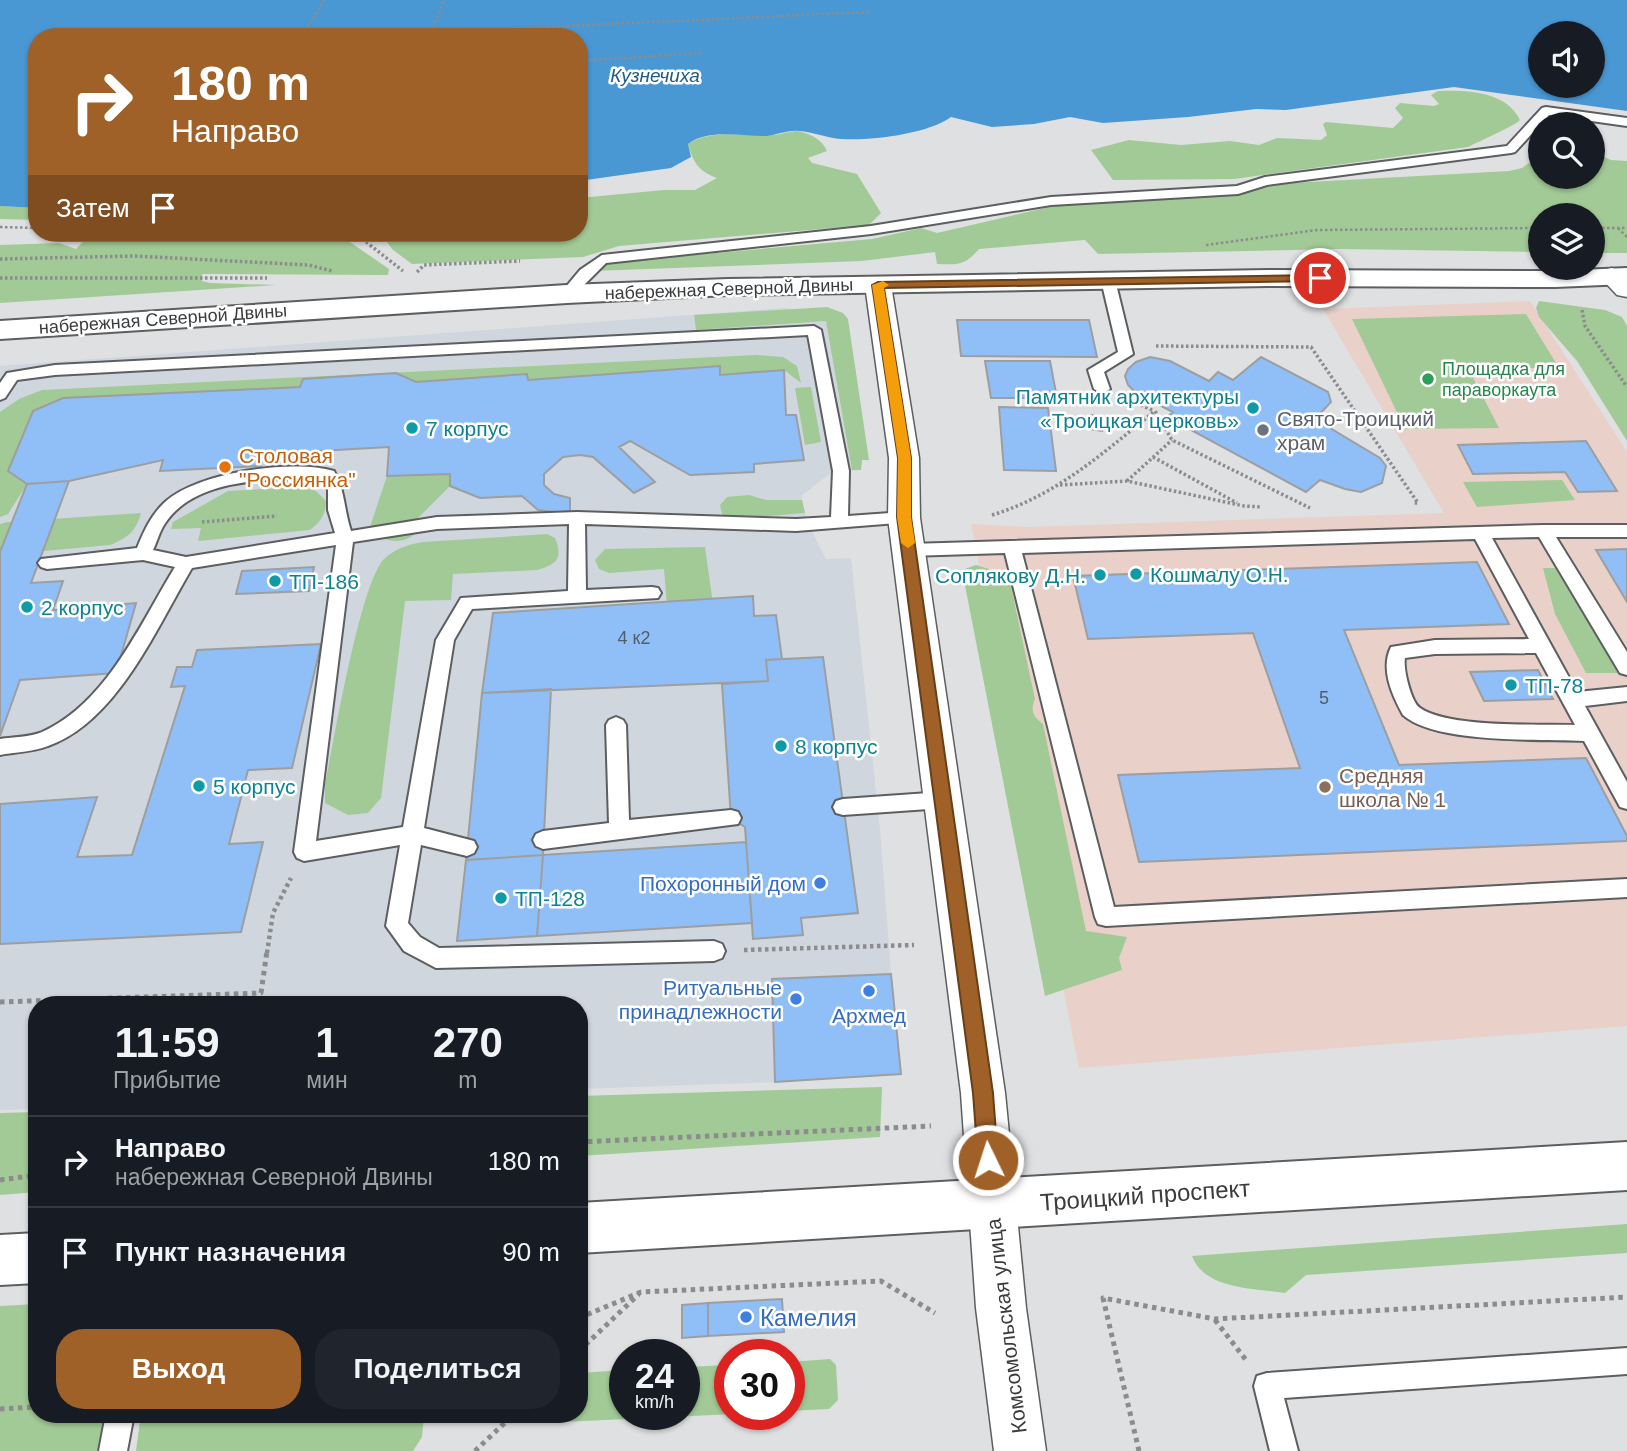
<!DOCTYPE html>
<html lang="ru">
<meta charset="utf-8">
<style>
:root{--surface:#171b24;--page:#20242c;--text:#f1f3f6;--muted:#9ea1a6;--line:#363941;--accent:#9f6127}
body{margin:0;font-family:Helvetica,sans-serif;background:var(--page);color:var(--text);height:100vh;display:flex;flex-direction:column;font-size:26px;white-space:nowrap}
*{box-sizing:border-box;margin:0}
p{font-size:23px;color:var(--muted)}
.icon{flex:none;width:38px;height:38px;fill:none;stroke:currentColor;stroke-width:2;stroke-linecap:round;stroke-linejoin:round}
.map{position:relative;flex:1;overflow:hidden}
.details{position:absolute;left:28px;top:996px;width:560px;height:427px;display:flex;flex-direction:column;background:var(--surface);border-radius:28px;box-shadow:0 2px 5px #0004}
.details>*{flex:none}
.top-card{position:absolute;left:28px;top:28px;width:560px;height:214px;border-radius:28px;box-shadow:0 2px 5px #0004;background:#9f6127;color:#fff;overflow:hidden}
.fabs{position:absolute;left:1528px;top:21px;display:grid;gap:14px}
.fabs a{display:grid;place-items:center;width:77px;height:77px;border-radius:50%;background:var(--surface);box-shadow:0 2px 5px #0004;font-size:35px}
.speed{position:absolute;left:609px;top:1339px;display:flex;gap:14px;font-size:35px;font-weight:700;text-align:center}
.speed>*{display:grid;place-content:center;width:91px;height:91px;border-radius:50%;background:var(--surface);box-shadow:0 2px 5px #0004;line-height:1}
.speed small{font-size:18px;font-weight:400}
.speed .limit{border:10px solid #d22;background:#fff;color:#111}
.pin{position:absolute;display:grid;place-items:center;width:60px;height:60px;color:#fff;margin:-30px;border:4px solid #fff;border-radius:50%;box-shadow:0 2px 7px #0007}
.me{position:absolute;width:77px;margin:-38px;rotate:356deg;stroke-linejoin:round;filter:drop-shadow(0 0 5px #0008)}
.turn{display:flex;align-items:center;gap:24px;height:147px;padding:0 28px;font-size:32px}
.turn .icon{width:91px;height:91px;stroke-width:2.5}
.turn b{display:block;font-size:49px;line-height:60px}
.then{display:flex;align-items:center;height:66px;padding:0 28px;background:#0003;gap:14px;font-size:26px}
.eta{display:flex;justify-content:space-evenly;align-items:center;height:119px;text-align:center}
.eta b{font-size:42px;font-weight:700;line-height:49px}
.button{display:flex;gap:14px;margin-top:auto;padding:14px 28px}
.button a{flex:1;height:80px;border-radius:28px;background:var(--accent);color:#fff;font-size:28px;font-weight:700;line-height:80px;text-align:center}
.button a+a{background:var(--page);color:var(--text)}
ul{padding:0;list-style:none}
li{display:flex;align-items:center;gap:21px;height:91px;padding:0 28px;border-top:2px solid var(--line)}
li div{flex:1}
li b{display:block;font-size:26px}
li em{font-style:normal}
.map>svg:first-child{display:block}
.built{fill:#cfd6dd}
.education{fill:#e9d0c9}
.green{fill:#a2ca96}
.water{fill:#4998d4;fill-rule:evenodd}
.building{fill:#90bff8;stroke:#9d9e9f;stroke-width:2}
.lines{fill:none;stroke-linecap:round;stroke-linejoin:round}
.lane-casing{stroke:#5d5e60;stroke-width:4}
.street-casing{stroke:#5d5e60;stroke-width:3}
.secondary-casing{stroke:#5d5e60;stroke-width:4}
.path-far3{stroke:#8b8c8d;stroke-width:2.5;stroke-dasharray:2.5 2.5;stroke-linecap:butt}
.path-far2{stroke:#8b8c8d;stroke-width:3.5;stroke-dasharray:2.5 2.5;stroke-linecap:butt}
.path-far1{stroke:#8b8c8d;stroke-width:4.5;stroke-dasharray:3.5 3.5;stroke-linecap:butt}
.path{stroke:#8b8c8d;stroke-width:5;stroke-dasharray:4.5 4.5;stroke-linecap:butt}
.lane{fill:#fff;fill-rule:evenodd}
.street{fill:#fff;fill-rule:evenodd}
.secondary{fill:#fff;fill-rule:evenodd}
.route{fill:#9f6127;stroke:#673f19;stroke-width:2}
.slow{fill:#f59e0b}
.leisure-dot{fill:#2e9e5b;stroke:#fff;stroke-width:2.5}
.culture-dot{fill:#0f9aa8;stroke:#fff;stroke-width:2.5}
.worship-dot{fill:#6b7280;stroke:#fff;stroke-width:2.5}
.food-dot{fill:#e8710a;stroke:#fff;stroke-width:2.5}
.education-dot{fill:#8d6e63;stroke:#fff;stroke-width:2.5}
.shop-dot{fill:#3f7fe0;stroke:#fff;stroke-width:2.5}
.labels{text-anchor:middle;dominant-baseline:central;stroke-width:5;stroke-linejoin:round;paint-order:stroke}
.far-street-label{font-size:18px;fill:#3b3c3d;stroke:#fff}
.far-leisure-label{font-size:18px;fill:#27864d;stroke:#fff;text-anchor:start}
.number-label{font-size:18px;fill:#505d6c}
.far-water-label{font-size:19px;font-style:italic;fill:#235b84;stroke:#fff}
.culture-label{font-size:21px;fill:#0d838f;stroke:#fff;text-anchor:start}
.worship-label{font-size:21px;fill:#5b616d;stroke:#fff;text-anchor:start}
.food-label{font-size:21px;fill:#c56008;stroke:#fff;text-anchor:start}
.education-label{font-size:21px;fill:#785e54;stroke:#fff;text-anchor:start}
.shop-label{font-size:21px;fill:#366cbe;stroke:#fff;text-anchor:end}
.street-label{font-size:21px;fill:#3b3c3d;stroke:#fff}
.near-street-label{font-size:24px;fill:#3b3c3d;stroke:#fff}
.near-shop-label{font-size:24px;fill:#366cbe;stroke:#fff;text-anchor:start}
</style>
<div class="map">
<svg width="1627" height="1451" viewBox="0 0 1627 1451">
<rect width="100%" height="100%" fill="#dfe0e2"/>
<path class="built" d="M786,308L843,320L867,460H862L861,470L832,472L801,496L808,524L826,559L851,558L880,830L891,974L772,979L775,1082L579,1089V1004H37V1109L0,1110V366Z"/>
<path class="education" d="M1530,301L1627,452V1026L1079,1068L971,524L1028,527L1444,513L1323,309Z"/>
<path class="green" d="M1438,91C1467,90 1506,91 1520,120C1516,125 1478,142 1468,147L1234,179L1113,180L1091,150L1129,140L1181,145L1230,141L1259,145L1277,138L1321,140L1327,135L1323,124L1326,122L1393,128L1403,118L1395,108L1400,103L1434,106L1439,104L1431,95Z
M797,131C809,133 822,139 827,151L808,158L812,163L857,174L881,213L869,225L619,246L583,257L412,264L393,250L380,233H579V198L664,190H695L717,178C698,171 693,162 688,144C709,130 740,135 764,136C775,136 786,132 797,131Z
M1593,152L1611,160L1627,161V253H1593L1592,215H1540V252L1339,249L1098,254L1085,240L979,249C965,265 959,265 937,264L935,252L862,261L592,271L603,263L872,239L921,228L937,233L1062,204L1273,184L1509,171L1522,168L1540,155V177H1592Z
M0,206L37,208V220L0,219Z
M91,233H323L347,240L389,269L388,275L202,274V281L210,283L276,285L0,303V245L59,243L76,249Z
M1539,301L1605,310L1622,317L1627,326V441L1577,361L1539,317L1536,308Z
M827,307L843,313L848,319L869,460H862L861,470H852L826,321L696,330L694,315Z
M1526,314L1559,368H1468L1499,428L1405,429L1352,319Z
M756,355L783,357L797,366L801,383L784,370L720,375L719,366L528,380L526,374L416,382L396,373L304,379L300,387L63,398L33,411L8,471L27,484L8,514L0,517V412L19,399L42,390Z
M811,387L821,442L805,445L795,388Z
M450,474V486L414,522L420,528C406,547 386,543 369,530L387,476Z
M1562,480L1575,500L1477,507L1463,482Z
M302,487L316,491L326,501C326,515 320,522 310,530L198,541L201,528L171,529L173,522L228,491Z
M749,495L766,500H802L805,513L730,519L722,514L720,505L727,497Z
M141,513C136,532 127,538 110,545L0,555V524L7,522Z
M547,534L555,538C563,558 558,564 537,570L453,574L451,600L405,601L381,798L368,813L348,815L325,803V784C334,741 360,584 384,559C394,549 410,544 423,542Z
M705,547L713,604L667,606L664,569L609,573L599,569L595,560L605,549Z
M976,565L995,571L1010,582L1035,699C1030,711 1033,716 1043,724L1086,931L1127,937L1119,958L1122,970L1045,996L962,570Z
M1543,568H1555L1621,673H1586L1555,614Z
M882,1087L880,1137L579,1156V1096Z
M37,1112V1192L0,1195V1113Z
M1627,1224V1253L1306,1275L1285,1293C1254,1288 1205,1290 1192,1256Z
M37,1304V1414H107L99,1451H0V1306Z
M830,1359L836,1365L838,1400L829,1409L789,1411V1362Z
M730,1365V1414H734L562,1422L553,1414H579V1373L625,1370V1414H684V1367Z
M141,1414H424L422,1437L413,1451H136Z
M428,1414H522L521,1422L427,1419Z"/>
<path class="water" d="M0,0H1627V111L1454,87L1286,110L1256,109L1188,117L1103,123L1070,117L1034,124L992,127L951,117C928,134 870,141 841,139C827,138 813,132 799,131C787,130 777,135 767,136C741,137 710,128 688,144L691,157L671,168L579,181V37H37V208L0,206ZM1540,33H1592V86H1540Z"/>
<path class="building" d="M957,320H1089L1097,357L961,356Z
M1150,357L1170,361L1209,381L1218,372L1233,380L1261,357L1328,392L1331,402L1315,419L1380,458L1386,466L1382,483L1361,492L1345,489L1320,480L1306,492L1167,417L1173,412L1137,394L1128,385L1125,376L1128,369L1136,362Z
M985,361H1050L1057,398H991Z
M720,366V375L784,370L786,415H796L804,460L754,464V472L690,475L630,441L619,447L655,482L634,493L593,457L580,455L563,457L544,474V485L554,494L570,498V514L538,510L522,496L480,498L450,486V474L387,476L389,447L265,454L261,466L160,471L163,460L69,481L27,484L8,471L33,411L63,398L300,387L303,379L396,373L416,382L527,374L528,380Z
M999,407L1048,408L1056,471L1004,470Z
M1091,415L1104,417L1110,425L1102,431L1090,429L1085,421Z
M1586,441L1617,491L1578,492L1565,472L1473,474L1458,445Z
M69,481L31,583L63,581L53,610L136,603L116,673L20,680L0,736V552L27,484Z
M1627,549V602L1596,550Z
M1477,562L1509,624L1344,630L1399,765L1586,758L1627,836V841L1139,862L1118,775L1300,768L1253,633L1088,639L1073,576Z
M314,567L309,591L236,594L242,571Z
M753,596L754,616L776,615L782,659L766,660L768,681L482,693L493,613Z
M321,644L292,768L248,770L229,844L263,842L241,932L0,944V804L97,797L77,857L132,855L185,686L171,687L177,667H192L197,650Z
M823,657L858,913L801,918L803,935L753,939L745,827L731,818L722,684L768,681L766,660Z
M1538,670L1553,699L1484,701L1470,672Z
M551,689L543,855L466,860L482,693Z
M746,842L752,923L537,936L543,855Z
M543,855L537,936L457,941L466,860Z
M891,974L901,1074L775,1082L772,979Z
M782,1299L784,1332L708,1336V1303Z
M708,1303V1336L682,1338V1305Z"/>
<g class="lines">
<g class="lane-casing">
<path id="lane" d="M1546,107L1627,118V126L1549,115L1515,152L1511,153L1267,185L1238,194L1051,205L871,234L606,263L572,297L567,298L560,294L580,270L602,255L871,226L1051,197L1237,186L1265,177L1507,146L1542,108Z
M1108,276L1115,280L1133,354L1104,372L1110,389L1102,394L1094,389L1088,370L1118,352L1101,280Z
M814,326L821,330L849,471L848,516L904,512L910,514L912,518L910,522L796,531L585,524L586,590L652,587L658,588L661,593L658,598L472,609L454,640L424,828L474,841L477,847L474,853L467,856L421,845L408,923L420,937L439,948L714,941L722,944L725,951L722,958L714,961L436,968L404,951L386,926L400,845L304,861L297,858L294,852L336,545L192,568C157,627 117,722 48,746C33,752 15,752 0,755V739C13,737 30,737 42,732C107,703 140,624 175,567L143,560L47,569L41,567L38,563L41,559L137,548C144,531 151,515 165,502C198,472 292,459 334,471C345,490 344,510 351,531L437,517L577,512L796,519L831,517L833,471L808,335L55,375L17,380L5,398L0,400V383L7,373L55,365ZM309,479L323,480L328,490V510L335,533L186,557L153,550C157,542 159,533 164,525C192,480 262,479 309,479ZM569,524L568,591L461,598L436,640L403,827L316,841L353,542L437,529Z
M1544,525H1627V537H1556L1627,652V675L1620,673L1539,537L1492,538L1577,692L1627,687V701L1585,706L1627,782V809L1620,807L1584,741C1539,739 1436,744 1403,715C1392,695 1380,669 1391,647L1435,640L1529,639L1475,539L1022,553L1114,907L1627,879V897L1106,926L1098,924L1095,917L1005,553L909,556L900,550L909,544ZM1536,653L1575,725C1539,724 1449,728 1420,708C1411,702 1403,669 1405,658L1435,654Z
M616,717L623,720L626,725L629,820L731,810L738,812L741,818L738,824L543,849L536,846L533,840L536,834L543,831L609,823L606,725L609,720Z
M943,792L950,794L953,800L950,806L943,808L843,815L836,813L833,807L836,801L843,799Z
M1627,1348V1374L1284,1398L1298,1451H1270L1254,1386L1257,1376L1267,1373Z
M106,1414H134L127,1451H99Z"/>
</g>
<g class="street-casing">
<path id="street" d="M1612,268L1627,275V297L1617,295L1599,276L1603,270Z
M878,277L888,279L891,285L919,458L920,518L1005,1093L1026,1308L1046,1451H994L976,1308L961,1093L888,518L889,458L865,285L868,279Z"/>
</g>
<g class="secondary-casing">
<path id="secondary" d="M1627,268V284L1555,287L1268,286L728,295L567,303L0,339V321L567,285L728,279L1268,270L1555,271Z
M1627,1142V1190L579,1253V1203Z
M37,1233V1283L0,1285V1235Z"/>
</g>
<path class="path-far3" d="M308,27L324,0
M437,32L869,12
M430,37L444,0
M579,61L701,53
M0,227L37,228
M1592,228H1627
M1618,228L1627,237
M354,233L372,247
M1206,245L1317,230L1540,228"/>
<path class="path-far2" d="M370,245L403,271
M0,259L134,256L309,265L332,271
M417,272L424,265L520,261
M0,278H267
M1582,310L1585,326L1627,387
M1156,346L1311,347L1418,503H1414
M1127,399L1154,411
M1153,457L1237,503
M1127,481L1172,440
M1060,485L1127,481L1244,506L1262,507
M992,515C1056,496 1104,452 1155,411L1172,440L1310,508
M202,522L277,516"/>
<path class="path-far1" d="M744,950L914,945
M267,953L273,913L291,878"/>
<path class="path" d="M0,1002L261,993L267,951
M579,1142L931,1126
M0,1180L37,1175
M579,1318L641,1292L881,1281L935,1313
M1215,1320L1246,1360
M579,1351L639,1294
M0,1409L37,1407
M475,1451L514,1414
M1139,1451L1103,1298L1215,1319L1627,1297"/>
<use href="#lane" class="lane"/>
<use href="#street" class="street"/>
<use href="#secondary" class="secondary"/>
</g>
<path class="route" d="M1320,275L1324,276V281L884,288L911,458V517L993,1093L998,1160L995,1167L988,1170L981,1167L978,1160L973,1093L897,517L898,458L872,285L878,282Z"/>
<path class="slow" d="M883,281L889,285L884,288L911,458V517L915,543L908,548L901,543L897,517L898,458L872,285Z"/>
<circle class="leisure-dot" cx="1428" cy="379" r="7"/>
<g class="culture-dot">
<circle cx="1253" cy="408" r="7"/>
<circle cx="412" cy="428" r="7"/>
<circle cx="1136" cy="574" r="7"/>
<circle cx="1100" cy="575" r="7"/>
<circle cx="275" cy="581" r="7"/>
<circle cx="27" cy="607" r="7"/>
<circle cx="1511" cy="685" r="7"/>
<circle cx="781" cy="746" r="7"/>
<circle cx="199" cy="786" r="7"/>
<circle cx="501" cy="898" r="7"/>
</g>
<circle class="worship-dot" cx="1263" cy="430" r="7"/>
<circle class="food-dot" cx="225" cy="467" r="7"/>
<circle class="education-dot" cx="1325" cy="787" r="7"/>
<g class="shop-dot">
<circle cx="820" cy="883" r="7"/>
<circle cx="869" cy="991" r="7"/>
<circle cx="796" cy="999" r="7"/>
<circle cx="746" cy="1317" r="7"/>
</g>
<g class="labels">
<g class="far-street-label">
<text transform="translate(729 289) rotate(-2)">набережная Северной Двины</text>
<text transform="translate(163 319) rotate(-4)">набережная Северной Двины</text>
</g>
<g class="far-leisure-label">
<text x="1442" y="369">Площадка для<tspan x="1442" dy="21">параворкаута</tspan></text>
</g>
<g class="number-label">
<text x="634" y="638">4 к2</text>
<text x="1324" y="698">5</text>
</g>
<g class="far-water-label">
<text x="655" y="75">Кузнечиха</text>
</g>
<g class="culture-label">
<text x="1239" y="396" text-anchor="end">Памятник архитектуры<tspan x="1239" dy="24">«Троицкая церковь»</tspan></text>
<text x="426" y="428">7 корпус</text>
<text x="1150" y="574">Кошмалу О.Н.</text>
<text x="1086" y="575" text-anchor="end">Соплякову Д.Н.</text>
<text x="289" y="581">ТП-186</text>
<text x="41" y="607">2 корпус</text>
<text x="1525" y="685">ТП-78</text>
<text x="795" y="746">8 корпус</text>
<text x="213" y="786">5 корпус</text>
<text x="515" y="898">ТП-128</text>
</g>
<g class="worship-label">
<text x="1277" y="418">Свято-Троицкий<tspan x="1277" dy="24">храм</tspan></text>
</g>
<g class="food-label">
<text x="239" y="455">Столовая<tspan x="239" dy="24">"Россиянка"</tspan></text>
</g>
<g class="education-label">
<text x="1339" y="775">Средняя<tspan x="1339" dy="24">школа № 1</tspan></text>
</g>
<g class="shop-label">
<text x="806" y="883">Похоронный дом</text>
<text x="782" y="987">Ритуальные<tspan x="782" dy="24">принадлежности</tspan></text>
<text x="869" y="1015" text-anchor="middle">Архмед</text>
</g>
<g class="street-label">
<text transform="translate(1006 1326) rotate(-97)">Комсомольская улица</text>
</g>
<g class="near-street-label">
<text transform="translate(1145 1195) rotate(-4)">Троицкий проспект</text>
</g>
<g class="near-shop-label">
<text x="760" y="1317">Камелия</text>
</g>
</g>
</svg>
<div class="fabs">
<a><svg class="icon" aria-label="sound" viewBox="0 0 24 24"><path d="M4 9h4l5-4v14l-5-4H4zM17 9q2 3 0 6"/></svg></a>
<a><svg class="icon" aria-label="search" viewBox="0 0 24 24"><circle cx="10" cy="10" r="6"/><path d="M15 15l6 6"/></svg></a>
<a><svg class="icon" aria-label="layers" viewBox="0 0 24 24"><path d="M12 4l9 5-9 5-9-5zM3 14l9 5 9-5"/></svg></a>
</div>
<div class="speed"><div>24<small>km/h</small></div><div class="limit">30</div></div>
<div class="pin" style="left:1320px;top:278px;background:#d93025"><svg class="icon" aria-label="arrive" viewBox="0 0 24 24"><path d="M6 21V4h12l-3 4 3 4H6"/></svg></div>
<svg class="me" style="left:988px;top:1160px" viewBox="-20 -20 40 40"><circle r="17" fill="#9f6127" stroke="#fff" stroke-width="3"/><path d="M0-11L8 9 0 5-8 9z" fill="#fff"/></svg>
<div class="top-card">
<div class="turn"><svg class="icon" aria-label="right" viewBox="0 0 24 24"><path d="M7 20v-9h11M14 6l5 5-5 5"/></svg><div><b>180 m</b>Направо</div></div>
<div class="then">Затем<svg class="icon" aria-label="arrive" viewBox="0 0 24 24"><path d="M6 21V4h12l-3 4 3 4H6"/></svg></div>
</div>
<section class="details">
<div class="eta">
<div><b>11:59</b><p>Прибытие</p></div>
<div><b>1</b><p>мин</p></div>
<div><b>270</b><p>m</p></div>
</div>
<ul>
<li><svg class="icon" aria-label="right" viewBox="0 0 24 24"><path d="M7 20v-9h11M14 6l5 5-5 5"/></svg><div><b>Направо</b><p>набережная Северной Двины</p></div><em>180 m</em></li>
<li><svg class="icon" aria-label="arrive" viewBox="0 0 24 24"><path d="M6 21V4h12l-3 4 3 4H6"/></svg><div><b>Пункт назначения</b></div><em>90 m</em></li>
</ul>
<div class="button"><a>Выход</a><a>Поделиться</a></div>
</section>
</div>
